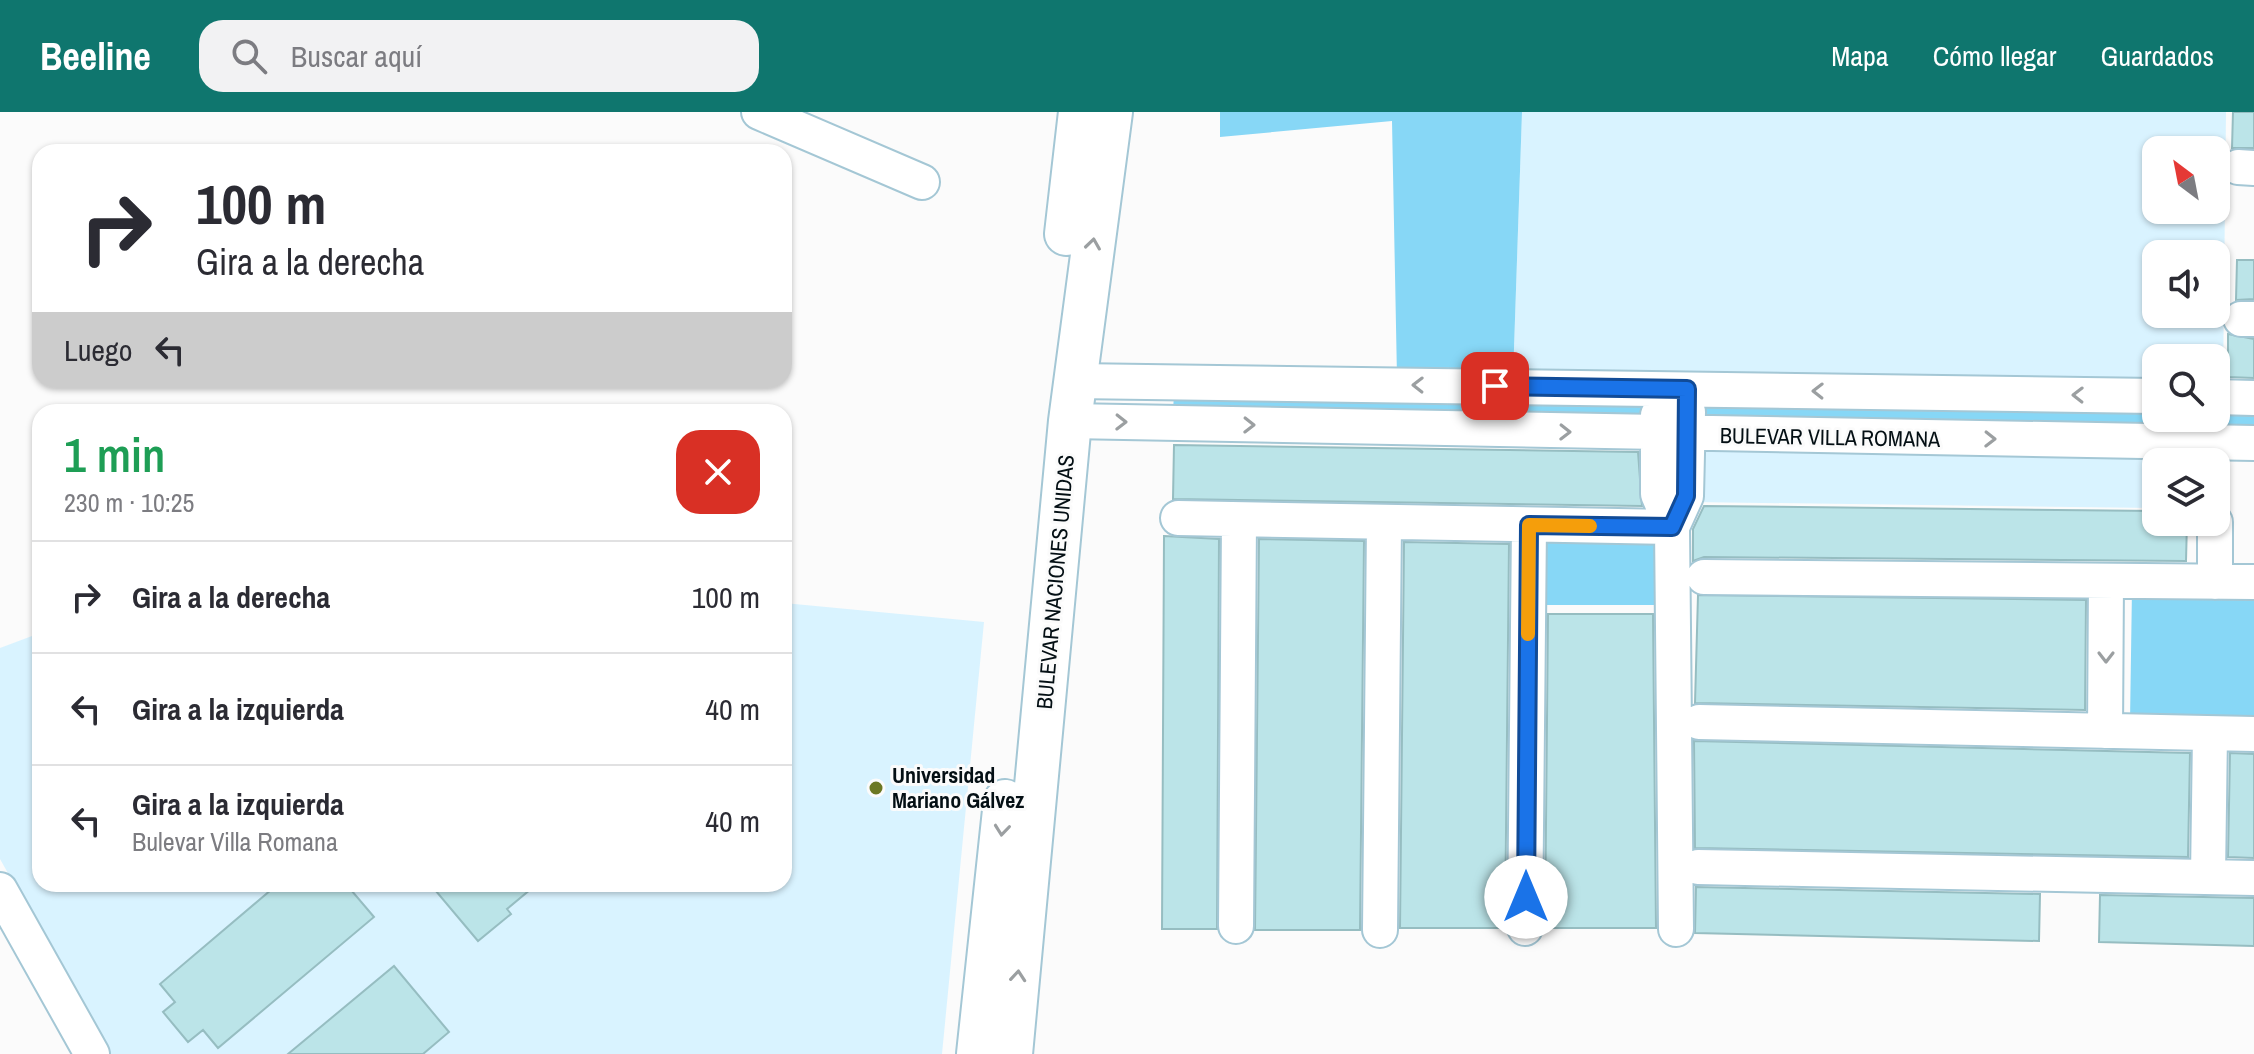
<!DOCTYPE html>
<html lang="es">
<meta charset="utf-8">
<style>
:root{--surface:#fff;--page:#f2f2f3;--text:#2b2b33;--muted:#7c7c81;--line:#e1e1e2;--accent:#0f766e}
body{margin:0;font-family:"Archivo Narrow",sans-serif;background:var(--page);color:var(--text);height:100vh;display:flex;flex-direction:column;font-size:30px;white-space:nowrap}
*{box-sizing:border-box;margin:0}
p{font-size:26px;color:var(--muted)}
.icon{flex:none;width:44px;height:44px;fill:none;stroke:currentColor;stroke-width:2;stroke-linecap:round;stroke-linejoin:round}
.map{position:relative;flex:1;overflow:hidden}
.details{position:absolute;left:32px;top:292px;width:760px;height:488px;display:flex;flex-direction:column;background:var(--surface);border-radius:24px;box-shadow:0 2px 6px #0004}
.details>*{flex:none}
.top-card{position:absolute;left:32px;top:32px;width:760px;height:244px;border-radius:24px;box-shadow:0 2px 6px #0004;background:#fff;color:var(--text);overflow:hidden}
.needle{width:52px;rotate:328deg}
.fabs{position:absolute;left:2142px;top:24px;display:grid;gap:16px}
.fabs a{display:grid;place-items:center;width:88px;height:88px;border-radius:16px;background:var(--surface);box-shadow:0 2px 6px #0004;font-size:40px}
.pin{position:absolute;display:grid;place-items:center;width:68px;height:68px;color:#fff;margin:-34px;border-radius:16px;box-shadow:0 4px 12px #0006}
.me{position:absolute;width:88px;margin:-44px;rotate:0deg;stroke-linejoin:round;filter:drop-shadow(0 0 6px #0008)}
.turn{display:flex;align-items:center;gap:28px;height:168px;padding:0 32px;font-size:36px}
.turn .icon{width:104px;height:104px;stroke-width:2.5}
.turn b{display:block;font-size:56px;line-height:68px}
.then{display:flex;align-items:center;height:76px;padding:0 32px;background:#0003;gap:16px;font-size:30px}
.round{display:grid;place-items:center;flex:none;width:84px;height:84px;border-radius:24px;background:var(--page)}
.head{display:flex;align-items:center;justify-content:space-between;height:136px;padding:0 32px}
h1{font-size:48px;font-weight:600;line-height:60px;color:#1e9e55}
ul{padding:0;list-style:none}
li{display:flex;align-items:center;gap:24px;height:112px;padding:0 32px;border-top:2px solid var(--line)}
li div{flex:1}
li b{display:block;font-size:30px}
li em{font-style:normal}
header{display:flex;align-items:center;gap:48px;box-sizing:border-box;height:112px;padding:0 40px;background:var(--accent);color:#fff}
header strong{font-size:38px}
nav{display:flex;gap:44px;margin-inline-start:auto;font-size:28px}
.search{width:560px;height:72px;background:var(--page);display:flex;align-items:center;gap:20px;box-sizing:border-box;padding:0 28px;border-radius:24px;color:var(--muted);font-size:30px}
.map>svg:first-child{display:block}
.built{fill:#d9f3ff;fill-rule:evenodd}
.green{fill:#87d7f6}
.building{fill:#bbe4e8;stroke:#96bdc1;stroke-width:2}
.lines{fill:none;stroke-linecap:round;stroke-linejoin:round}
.minor-casing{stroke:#a4c7d5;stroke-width:38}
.major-casing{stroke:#a4c7d5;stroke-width:46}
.minor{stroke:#fff;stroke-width:34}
.major{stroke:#fff;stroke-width:42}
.oneway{stroke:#9b9fa1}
.route-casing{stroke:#114b97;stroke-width:20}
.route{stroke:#1a73e8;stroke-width:14}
.slow{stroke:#f59e0b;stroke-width:14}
.poi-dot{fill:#6c7823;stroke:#fbfbfb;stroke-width:3}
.labels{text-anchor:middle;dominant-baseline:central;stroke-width:6;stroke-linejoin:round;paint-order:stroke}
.street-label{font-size:22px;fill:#040f14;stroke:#fbfbfb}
.poi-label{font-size:22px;font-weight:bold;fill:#040f14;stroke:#fbfbfb;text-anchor:start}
</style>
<header>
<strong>Beeline</strong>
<div class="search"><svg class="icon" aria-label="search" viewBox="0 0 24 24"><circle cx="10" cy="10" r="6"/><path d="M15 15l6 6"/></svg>Buscar aquí</div>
<nav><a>Mapa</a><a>Cómo llegar</a><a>Guardados</a></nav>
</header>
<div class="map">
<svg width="2254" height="942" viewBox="0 0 2254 942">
<rect width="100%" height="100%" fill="#fbfbfb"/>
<path class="built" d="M1522,0H2226L2223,272H2216V246H2156V272L1513,266ZM2156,38H2216V98H2156ZM2156,142H2216V202H2156Z
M1692,323L2203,331L2202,350H2156V396L1691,390Z
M784,491L984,510L942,942H110L0,747V536L40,521V772H784Z"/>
<path class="green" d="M1220,0H1522L1513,266L1397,265L1392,9L1220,25Z
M1175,270L2156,284V306H2216V285L2254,286V331L1172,311Z
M1544,426H1655L1654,493H1544Z
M2132,476L2254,477V611L2130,610Z"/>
<path class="building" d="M2233,0H2254V36H2232Z
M2237,148H2254V187L2236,188Z
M2228,222L2254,227V266L2228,265Z
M1174,333L1638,340L1642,394L1173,387Z
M1704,394L2156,399V410H2187L2186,449L1704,445L1693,449V417Z
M1164,424L1219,427L1217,817H1162Z
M1259,427L1364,429L1360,818H1255Z
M1404,430L1509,432L1505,816H1400Z
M1698,483L2086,488L2085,598L1695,591Z
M1548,502H1653L1656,816H1545Z
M1694,629L2190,641L2188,745L1695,736Z
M2230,641L2254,642V746L2228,745Z
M278,772H346L374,805L218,936L203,918L188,930L163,900L175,890L160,872Z
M430,772H537L507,797L511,802L478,829Z
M1696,775L2040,782L2039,829L1695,821Z
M2100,783L2254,786V834L2099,830Z
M394,854L449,920L423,942H288Z"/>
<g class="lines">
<g class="minor-casing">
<path id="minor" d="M759,0L922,70
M2238,55L2254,56
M2241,207H2254
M1075,269L2156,284
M2216,285L2254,286
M1658,303V382L1672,415
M1070,309L2254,331
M1178,406L1672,415
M1704,465L2254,470
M2215,470V410
M1699,610L2254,622
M2105,619L2106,470
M1698,755L2254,766
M2208,765L2210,622
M0,778L92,942
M1236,814L1239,409
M1525,816L1529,413
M1676,817L1672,415L1686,384L1688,300
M1380,818L1384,412"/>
</g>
<g class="major-casing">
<path id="major" d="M1066,122L1080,0
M978,942L1005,689
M1011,942L1070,309L1111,0"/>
</g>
<use href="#minor" class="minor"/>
<use href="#major" class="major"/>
</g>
<defs><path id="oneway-chevron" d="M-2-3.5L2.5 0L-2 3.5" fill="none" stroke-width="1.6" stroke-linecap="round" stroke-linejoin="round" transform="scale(2)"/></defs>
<g class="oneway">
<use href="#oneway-chevron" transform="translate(1093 132) rotate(-82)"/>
<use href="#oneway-chevron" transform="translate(1418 273) rotate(-179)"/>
<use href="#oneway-chevron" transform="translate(1818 279) rotate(-179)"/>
<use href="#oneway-chevron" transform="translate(2078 283) rotate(-179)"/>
<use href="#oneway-chevron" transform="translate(1121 310) rotate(1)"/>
<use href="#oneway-chevron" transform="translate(1249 313) rotate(1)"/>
<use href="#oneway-chevron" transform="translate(1565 320) rotate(1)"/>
<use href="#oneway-chevron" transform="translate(1990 327) rotate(1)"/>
<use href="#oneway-chevron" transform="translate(2106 545) rotate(90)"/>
<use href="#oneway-chevron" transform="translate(1002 718) rotate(96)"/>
<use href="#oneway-chevron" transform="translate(1018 864) rotate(-85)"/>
</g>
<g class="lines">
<g class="route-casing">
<path id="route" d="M1495,274L1687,277L1686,384L1672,415L1529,413L1526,785"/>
</g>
<use href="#route" class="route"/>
<path class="slow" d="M1528,522L1529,413L1590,414"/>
</g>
<circle class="poi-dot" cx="876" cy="676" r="8"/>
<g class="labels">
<g class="street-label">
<text transform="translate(1830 325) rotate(1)">BULEVAR VILLA ROMANA</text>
<text transform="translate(1055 470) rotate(-85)">BULEVAR NACIONES UNIDAS</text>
</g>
<g class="poi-label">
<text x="892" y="663">Universidad<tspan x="892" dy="25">Mariano Gálvez</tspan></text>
</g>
</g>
</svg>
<div class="fabs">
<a><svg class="needle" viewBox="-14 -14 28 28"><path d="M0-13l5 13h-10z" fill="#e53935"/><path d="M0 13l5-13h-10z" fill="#7c7c81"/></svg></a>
<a><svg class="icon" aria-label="sound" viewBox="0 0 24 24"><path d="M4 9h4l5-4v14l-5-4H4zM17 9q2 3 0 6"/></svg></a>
<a><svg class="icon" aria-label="search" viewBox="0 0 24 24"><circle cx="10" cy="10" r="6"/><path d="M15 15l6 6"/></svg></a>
<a><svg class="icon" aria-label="layers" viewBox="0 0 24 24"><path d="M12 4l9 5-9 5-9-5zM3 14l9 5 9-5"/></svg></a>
</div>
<div class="pin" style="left:1495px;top:274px;background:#d93025"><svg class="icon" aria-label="arrive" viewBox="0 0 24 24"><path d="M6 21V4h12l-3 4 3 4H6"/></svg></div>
<svg class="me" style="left:1526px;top:785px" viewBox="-20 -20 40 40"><circle r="19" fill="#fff"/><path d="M0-13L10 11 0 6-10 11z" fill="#1a73e8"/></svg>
<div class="top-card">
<div class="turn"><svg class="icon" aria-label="right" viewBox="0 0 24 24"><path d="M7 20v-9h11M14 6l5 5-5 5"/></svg><div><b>100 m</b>Gira a la derecha</div></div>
<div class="then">Luego<svg class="icon" aria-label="left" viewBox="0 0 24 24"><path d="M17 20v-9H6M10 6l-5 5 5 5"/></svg></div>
</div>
<section class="details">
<div class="head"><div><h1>1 min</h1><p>230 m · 10:25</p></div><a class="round" style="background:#d93025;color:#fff"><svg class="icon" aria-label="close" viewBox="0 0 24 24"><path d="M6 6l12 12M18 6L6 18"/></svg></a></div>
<ul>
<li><svg class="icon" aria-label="right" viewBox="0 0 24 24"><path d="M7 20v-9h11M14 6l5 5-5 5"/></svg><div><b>Gira a la derecha</b></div><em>100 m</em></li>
<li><svg class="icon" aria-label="left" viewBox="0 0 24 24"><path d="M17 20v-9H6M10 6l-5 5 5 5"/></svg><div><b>Gira a la izquierda</b></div><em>40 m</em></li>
<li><svg class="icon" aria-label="left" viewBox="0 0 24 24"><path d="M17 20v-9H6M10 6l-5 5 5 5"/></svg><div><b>Gira a la izquierda</b><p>Bulevar Villa Romana</p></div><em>40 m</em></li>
</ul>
</section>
</div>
